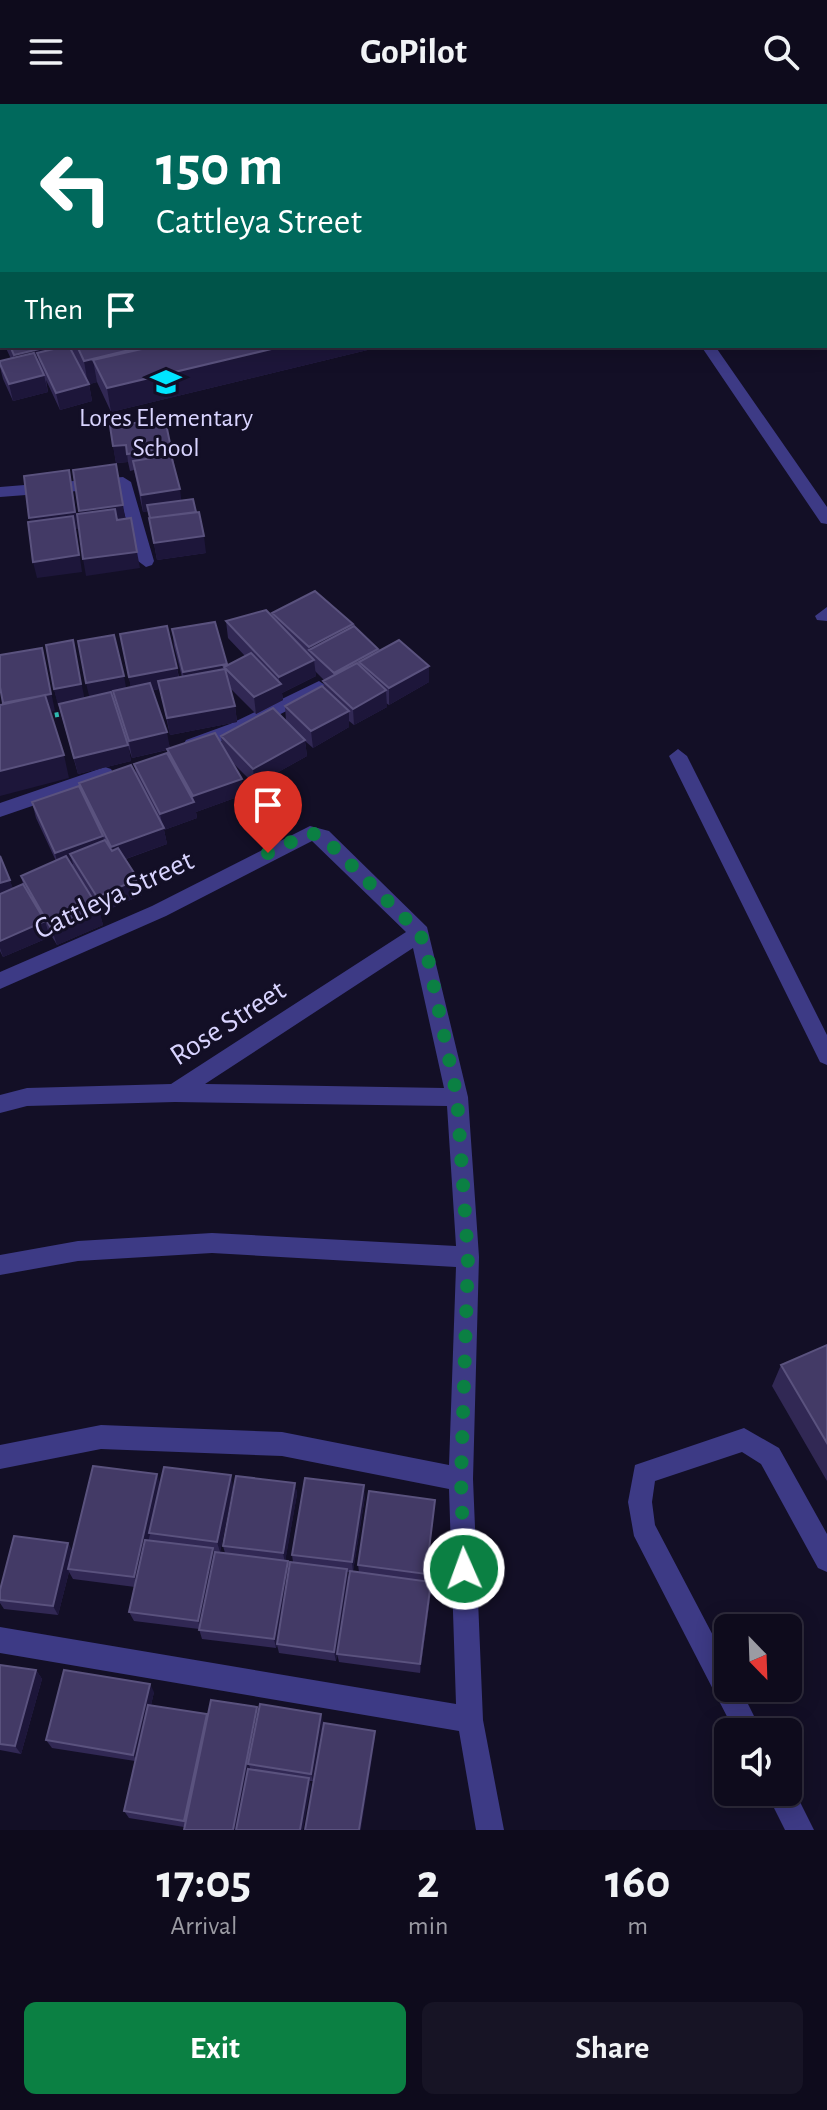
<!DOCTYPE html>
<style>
:root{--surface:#0e0b1c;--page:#171425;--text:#f1f3f6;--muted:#9b9ba3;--line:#2e2b3b;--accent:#0b8043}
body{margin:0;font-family:"Alegreya Sans",sans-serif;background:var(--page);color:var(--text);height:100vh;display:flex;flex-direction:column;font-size:30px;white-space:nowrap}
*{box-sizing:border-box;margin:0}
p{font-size:26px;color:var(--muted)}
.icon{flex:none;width:44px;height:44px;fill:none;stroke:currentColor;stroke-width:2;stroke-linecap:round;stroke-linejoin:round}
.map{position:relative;height:1726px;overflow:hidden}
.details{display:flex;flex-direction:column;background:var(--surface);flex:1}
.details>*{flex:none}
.top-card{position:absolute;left:0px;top:0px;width:828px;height:244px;box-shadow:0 4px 20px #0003,0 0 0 2px var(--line);background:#00695c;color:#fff;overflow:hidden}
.needle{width:52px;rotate:157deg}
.tools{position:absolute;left:714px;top:1510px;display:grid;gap:16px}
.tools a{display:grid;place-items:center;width:88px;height:88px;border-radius:12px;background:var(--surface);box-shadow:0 4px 20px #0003,0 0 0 2px var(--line);font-size:40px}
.pin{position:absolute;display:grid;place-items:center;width:68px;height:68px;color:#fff;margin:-82px -34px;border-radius:50% 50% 50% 0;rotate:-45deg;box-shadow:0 0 8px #0007}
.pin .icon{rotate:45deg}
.me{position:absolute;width:88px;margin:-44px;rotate:358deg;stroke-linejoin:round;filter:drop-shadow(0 0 6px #0008)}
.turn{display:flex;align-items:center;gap:28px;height:168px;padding:0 24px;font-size:36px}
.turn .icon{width:104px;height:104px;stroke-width:2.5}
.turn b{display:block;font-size:56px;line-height:68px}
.then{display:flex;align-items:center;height:76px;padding:0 24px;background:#0003;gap:16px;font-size:30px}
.eta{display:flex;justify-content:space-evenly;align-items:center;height:136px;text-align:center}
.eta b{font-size:48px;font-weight:600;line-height:56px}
.cta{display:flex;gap:16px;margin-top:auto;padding:16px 24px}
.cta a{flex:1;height:92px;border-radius:12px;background:var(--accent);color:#fff;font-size:32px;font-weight:600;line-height:92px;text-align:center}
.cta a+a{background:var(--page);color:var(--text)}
header{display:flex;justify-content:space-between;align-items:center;height:104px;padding:0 24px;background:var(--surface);font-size:36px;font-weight:600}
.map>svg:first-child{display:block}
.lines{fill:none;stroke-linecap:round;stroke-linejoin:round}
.path{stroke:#2fb8b0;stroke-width:5;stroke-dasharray:4 6;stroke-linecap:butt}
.service{fill:#3d3a85;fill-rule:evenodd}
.minor{fill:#3d3a85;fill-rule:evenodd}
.wall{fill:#312854;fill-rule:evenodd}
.shaded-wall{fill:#1d163a}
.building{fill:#433a66;stroke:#5a527e;stroke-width:2}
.route{stroke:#0b8043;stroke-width:14;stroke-dasharray:0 25.2}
.labels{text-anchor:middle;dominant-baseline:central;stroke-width:6;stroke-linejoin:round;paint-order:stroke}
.far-poi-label{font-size:26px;fill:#d9d4ff;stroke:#130f26}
.street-label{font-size:30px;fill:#d9d4ff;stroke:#130f26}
</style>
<header><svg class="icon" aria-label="menu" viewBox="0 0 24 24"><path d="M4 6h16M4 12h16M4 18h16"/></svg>GoPilot<svg class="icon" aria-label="search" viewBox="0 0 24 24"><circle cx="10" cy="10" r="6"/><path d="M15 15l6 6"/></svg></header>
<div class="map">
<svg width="827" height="1726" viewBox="0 0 827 1726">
<rect width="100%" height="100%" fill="#130f26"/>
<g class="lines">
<path class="path" d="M45,613L66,609"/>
<path class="service" d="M826,138H827V146H826Z
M744,1324L779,1344L827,1430V1468L818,1464L761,1360L742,1348L655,1377L652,1398L655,1421L728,1560V1584H740L762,1628H735L634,1432L628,1398L635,1361Z
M788,1678H790L814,1726H785L766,1688H788Z"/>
<path class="minor" d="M653,0H665V2H653Z
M826,216H827V226H826Z
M0,218H2V226H0Z
M701,242H715L827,403V420L821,419Z
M123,373L131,378L154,457L152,461L146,463L138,457L117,384L0,393V383Z
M827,503V517L817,516L815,512Z
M319,577L328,583L325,587L242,630L192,648L183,641L186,636L230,620Z
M678,645L687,652L827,931V961L820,958L669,652Z
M105,663L111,665L114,670L111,675L0,713V699Z
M310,722L329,727L427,823L468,993L479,1153L473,1375L483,1616L504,1726H476L459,1627L0,1549V1523L456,1600L449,1385L282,1352L101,1345L0,1365V1341L101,1321L282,1328L449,1361L456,1163L212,1149L78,1157L0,1171V1151L78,1137L212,1129L456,1142L447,1002L175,998L27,1002L0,1009V991L27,984L171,980L406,828L312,737L166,812L0,885V868L152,802ZM413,844L444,984L205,980Z"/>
</g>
<path class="wall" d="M743,0H806V2H743Z
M807,0H827V137L826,2H807Z
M5,242H384L111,308L97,278L89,280L92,297L60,306L46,276L48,288L13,297L3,275L0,263V257L11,255Z
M110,322L171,344L181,397L206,449L157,456L148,407L143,408L134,366L130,367L128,358L116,359Z
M272,509L353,520V523L378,547L429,578L389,601L386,599L387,603L354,621L349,617V623L313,644L305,637L307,652L255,681L230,656L243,691L196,708L197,714L164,726L167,740L126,755L138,775L142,791L100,809L99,807L103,821L57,841L48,826L50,833L3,853L0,847V752L13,785L23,780L21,772L56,757L36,714L32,698L81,687L79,679L136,669L134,660L168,651L167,646L132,654L128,642L131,657L78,670L54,585L84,594L131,583L120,530L177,564L179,573H182L174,542L172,525L227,561L245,552L228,534L226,517L272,513ZM315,567L324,576L323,577L324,583L285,602L286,617L221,632L222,642L170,644L153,586L160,585L170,631L237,618L235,602L230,584L256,610L283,596L282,589L316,572Z
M827,1241V1377L772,1282L781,1261Z
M295,1379L297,1390L285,1457H288L289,1465L293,1458L292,1451L365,1392L353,1467L359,1468L358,1461L435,1396L426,1477L431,1487L420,1569L339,1558L337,1550L350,1468H347L348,1475L336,1557L279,1549L277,1541L276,1544L202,1535L199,1525L134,1517L129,1508L135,1483L73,1475L69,1468L58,1511L4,1505L0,1499V1486L68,1439L72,1447L160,1380L233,1382L220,1448L213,1447L214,1450L225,1449L223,1442Z
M0,1561L36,1566L42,1575L21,1650L0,1646Z
M154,1588L151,1601L208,1613L259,1608L323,1618L313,1677H309L311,1681L184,1723L129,1714L124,1707L135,1657L52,1644L46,1636Z"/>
<path class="shaded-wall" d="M45,0H59V2H36Z
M2,11V29H0V12Z
M0,70L2,76V87H0Z
M2,190V208H0V191Z
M52,242H68L37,249L40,263L18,268L14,251Z
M143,242H222L93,256L97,278L88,281L84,257Z
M284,242H384L111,308L107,284Z
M44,271L48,288L13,297L9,280Z
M89,280L92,297L60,306L56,289Z
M126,341L128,358L116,359L113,342Z
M69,366L79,425H76L82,468L37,474L33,458V431L29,414Z
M180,385L182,402L143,408L141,391Z
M123,401L126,418L82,424L79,407Z
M204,432L206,449L157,456L154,439Z
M137,448L140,464L86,472L83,455Z
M353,520V537L309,546L310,558L314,556L316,572L282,589L283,596L256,610L254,593L279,581V573L310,558L309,543Z
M73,536L85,597L58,602L54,585Z
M42,544L55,607L7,616L3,599Z
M378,545L379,562L359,558V572L335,586L334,569Z
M227,560V566L224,563L226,577L185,584L183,568Z
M429,562V578L389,601V584Z
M177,564L180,581L132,590L129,573Z
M124,572L127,589L90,596L86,579Z
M386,586L387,603L354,621L353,605Z
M235,602L237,618L170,631L167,614Z
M349,607V623L313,644L311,627Z
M167,628L170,645L132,654L129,637Z
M305,636L307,652L255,681L253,665Z
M128,641L131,657L78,670L74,654Z
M64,651L69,674L0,692V667Z
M242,675L243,691L196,708L197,714L164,726L167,740L114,759L111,743L163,724L160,710L194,698L193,692Z
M103,732L107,748L70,750L73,760L59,765L55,749Z
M138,775L142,791L100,809L97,793Z
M10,776L15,792L0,797V779Z
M99,805L103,821L57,841L52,826Z
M45,817L50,833L3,853L0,844V837Z
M157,1370L161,1381L138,1483L134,1473Z
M231,1371L233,1382L220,1448L217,1438Z
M295,1379L297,1390L285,1459L283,1449Z
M364,1381L365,1392L353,1468L352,1458Z
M435,1396L434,1406L426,1479V1470Z
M68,1439L73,1449L68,1465L69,1468L58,1511L53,1502Z
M213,1444L216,1454L201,1526L198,1517Z
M288,1457L290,1467L276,1544L274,1535Z
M347,1465L348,1475L336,1557L334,1548Z
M431,1478V1487L420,1569V1560Z
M36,1566L42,1575L21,1650L15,1642Z
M150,1580L154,1588L138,1658L133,1651Z
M257,1603L260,1611L248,1660L250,1663L237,1726H233Z
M207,1610L210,1618L188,1723L184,1717Z
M321,1610L323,1618L313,1677L311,1670Z
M375,1627V1635L361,1726H359Z
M309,1674L311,1681L303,1726H300Z"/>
<path class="building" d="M0,0H19L21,2H2V11L0,12Z
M23,0H45L36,2H24Z
M116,0H155L156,2H117Z
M159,0H200L201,2H160Z
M211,0H263L262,2H211Z
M265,0H322V2H264Z
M325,0H391V2H324Z
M393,0H422V2H393Z
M435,0H475V2H435Z
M477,0H519V2H477Z
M520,0H560V2H520Z
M606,0H646V2H623V1V2H606Z
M675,0H720V2H675Z
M757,0H780V2H770Z
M782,0H806V2H782Z
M810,0H827V54L826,2H810Z
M0,24H2V52H0Z
M826,64H827V128H826Z
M0,106L2,110V129H0Z
M0,132H2V150H0Z
M0,152H2V190L0,191Z
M10,242H52L14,251Z
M66,242H69L89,280L56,289L37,249Z
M77,242H146L84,257Z
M155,242H284L107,284L93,256Z
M34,249L44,271L9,280L0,260V257Z
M165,315L171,344L127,350L126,341L113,342L110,322Z
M171,351L180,385L141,391L133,357Z
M116,360L123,401L79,407L73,366Z
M69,366L75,408L29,414L24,372Z
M193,395L196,408L150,414L147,401Z
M115,405L117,416L131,414L137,448L83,455L77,410Z
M199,408L204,432L154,439L149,414Z
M73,412L79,451L33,458L28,418Z
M315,487L353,520L309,543L272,509Z
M266,506L314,556L279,573L226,517Z
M215,518L227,560L183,568L172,525Z
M167,522L177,564L129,573L120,530Z
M354,522L378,545L334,569L309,546Z
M114,531L124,572L86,579L78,537Z
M73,536L81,580L54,585L46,541Z
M399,536L429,562L389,584L359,558Z
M42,544L51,590L3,599L0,583V551Z
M251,549L281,580L254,593L224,563Z
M357,559L386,586L353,605L323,577Z
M225,565L235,602L167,614L158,577Z
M150,579L167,628L129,637L113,587Z
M322,582L349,607L311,627L285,602Z
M111,588L128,641L74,654L59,600Z
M45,591L64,651L0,667V601Z
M273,604L305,636L253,665L221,632Z
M215,629L242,675L193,692L167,645Z
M167,649L194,698L160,710L134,660Z
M131,661L164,724L111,743L79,679Z
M79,682L103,732L55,749L32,698Z
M105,736L112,747L118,744L138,775L97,793L70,750Z
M0,752L10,776L0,779Z
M66,752L99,805L52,826L21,772Z
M23,780L45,817L0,837V790Z
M827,1241V1339L781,1261Z
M93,1362L157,1370L134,1473L68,1465Z
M164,1363L231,1371L217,1438L149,1429Z
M236,1372L295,1379L283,1449L223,1442Z
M305,1374L364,1381L352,1458L292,1451Z
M369,1387L435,1396L426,1470L358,1461Z
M14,1432L68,1439L53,1502L0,1496V1486Z
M145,1436L213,1444L198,1517L129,1508Z
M215,1448L288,1457L274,1535L199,1526Z
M290,1458L347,1465L334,1548L277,1540Z
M350,1467L431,1478L420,1560L337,1550Z
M0,1561L36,1566L15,1642L0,1640Z
M64,1566L150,1580L133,1651L46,1636Z
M211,1596L257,1603L233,1726H184Z
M260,1600L321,1610L311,1670L248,1660Z
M148,1601L207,1610L184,1717L124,1707Z
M324,1619L375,1627L359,1726H305Z
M248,1665L309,1674L300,1726H236Z"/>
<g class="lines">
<path class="route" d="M268,749L310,729L322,732L420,829L427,850L457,993L468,1153L461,1375L464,1465"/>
</g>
<defs>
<g id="school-bare" transform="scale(2.4)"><path d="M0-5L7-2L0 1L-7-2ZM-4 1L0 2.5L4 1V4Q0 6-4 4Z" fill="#00e5ff" stroke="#130f26" stroke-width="2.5" paint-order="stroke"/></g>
</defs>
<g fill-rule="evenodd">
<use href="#school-bare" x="166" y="278"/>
</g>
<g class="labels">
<g class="far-poi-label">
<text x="166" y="314">Lores Elementary<tspan x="166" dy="30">School</tspan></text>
</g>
<g class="street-label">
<text transform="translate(114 791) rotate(-25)">Cattleya Street</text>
<text transform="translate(228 919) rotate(-33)">Rose Street</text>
</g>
</g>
</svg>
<div class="tools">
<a><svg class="needle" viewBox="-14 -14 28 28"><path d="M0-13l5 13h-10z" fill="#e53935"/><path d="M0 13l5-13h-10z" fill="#9b9ba3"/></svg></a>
<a><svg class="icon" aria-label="sound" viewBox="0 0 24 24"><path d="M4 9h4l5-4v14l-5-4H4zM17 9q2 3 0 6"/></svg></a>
</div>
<div class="pin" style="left:268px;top:749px;background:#d93025"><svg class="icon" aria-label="arrive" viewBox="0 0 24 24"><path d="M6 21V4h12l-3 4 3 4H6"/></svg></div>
<svg class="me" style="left:464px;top:1465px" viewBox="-20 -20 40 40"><circle r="17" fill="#0b8043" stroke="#fff" stroke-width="3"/><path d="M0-11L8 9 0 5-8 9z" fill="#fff"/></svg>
<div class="top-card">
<div class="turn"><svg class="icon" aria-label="left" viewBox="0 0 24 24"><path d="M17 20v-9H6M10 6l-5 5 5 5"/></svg><div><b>150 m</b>Cattleya Street</div></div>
<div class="then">Then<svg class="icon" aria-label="arrive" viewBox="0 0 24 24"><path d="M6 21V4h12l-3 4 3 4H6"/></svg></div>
</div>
</div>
<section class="details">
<div class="eta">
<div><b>17:05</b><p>Arrival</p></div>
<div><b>2</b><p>min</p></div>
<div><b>160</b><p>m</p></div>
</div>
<div class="cta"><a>Exit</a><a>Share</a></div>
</section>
